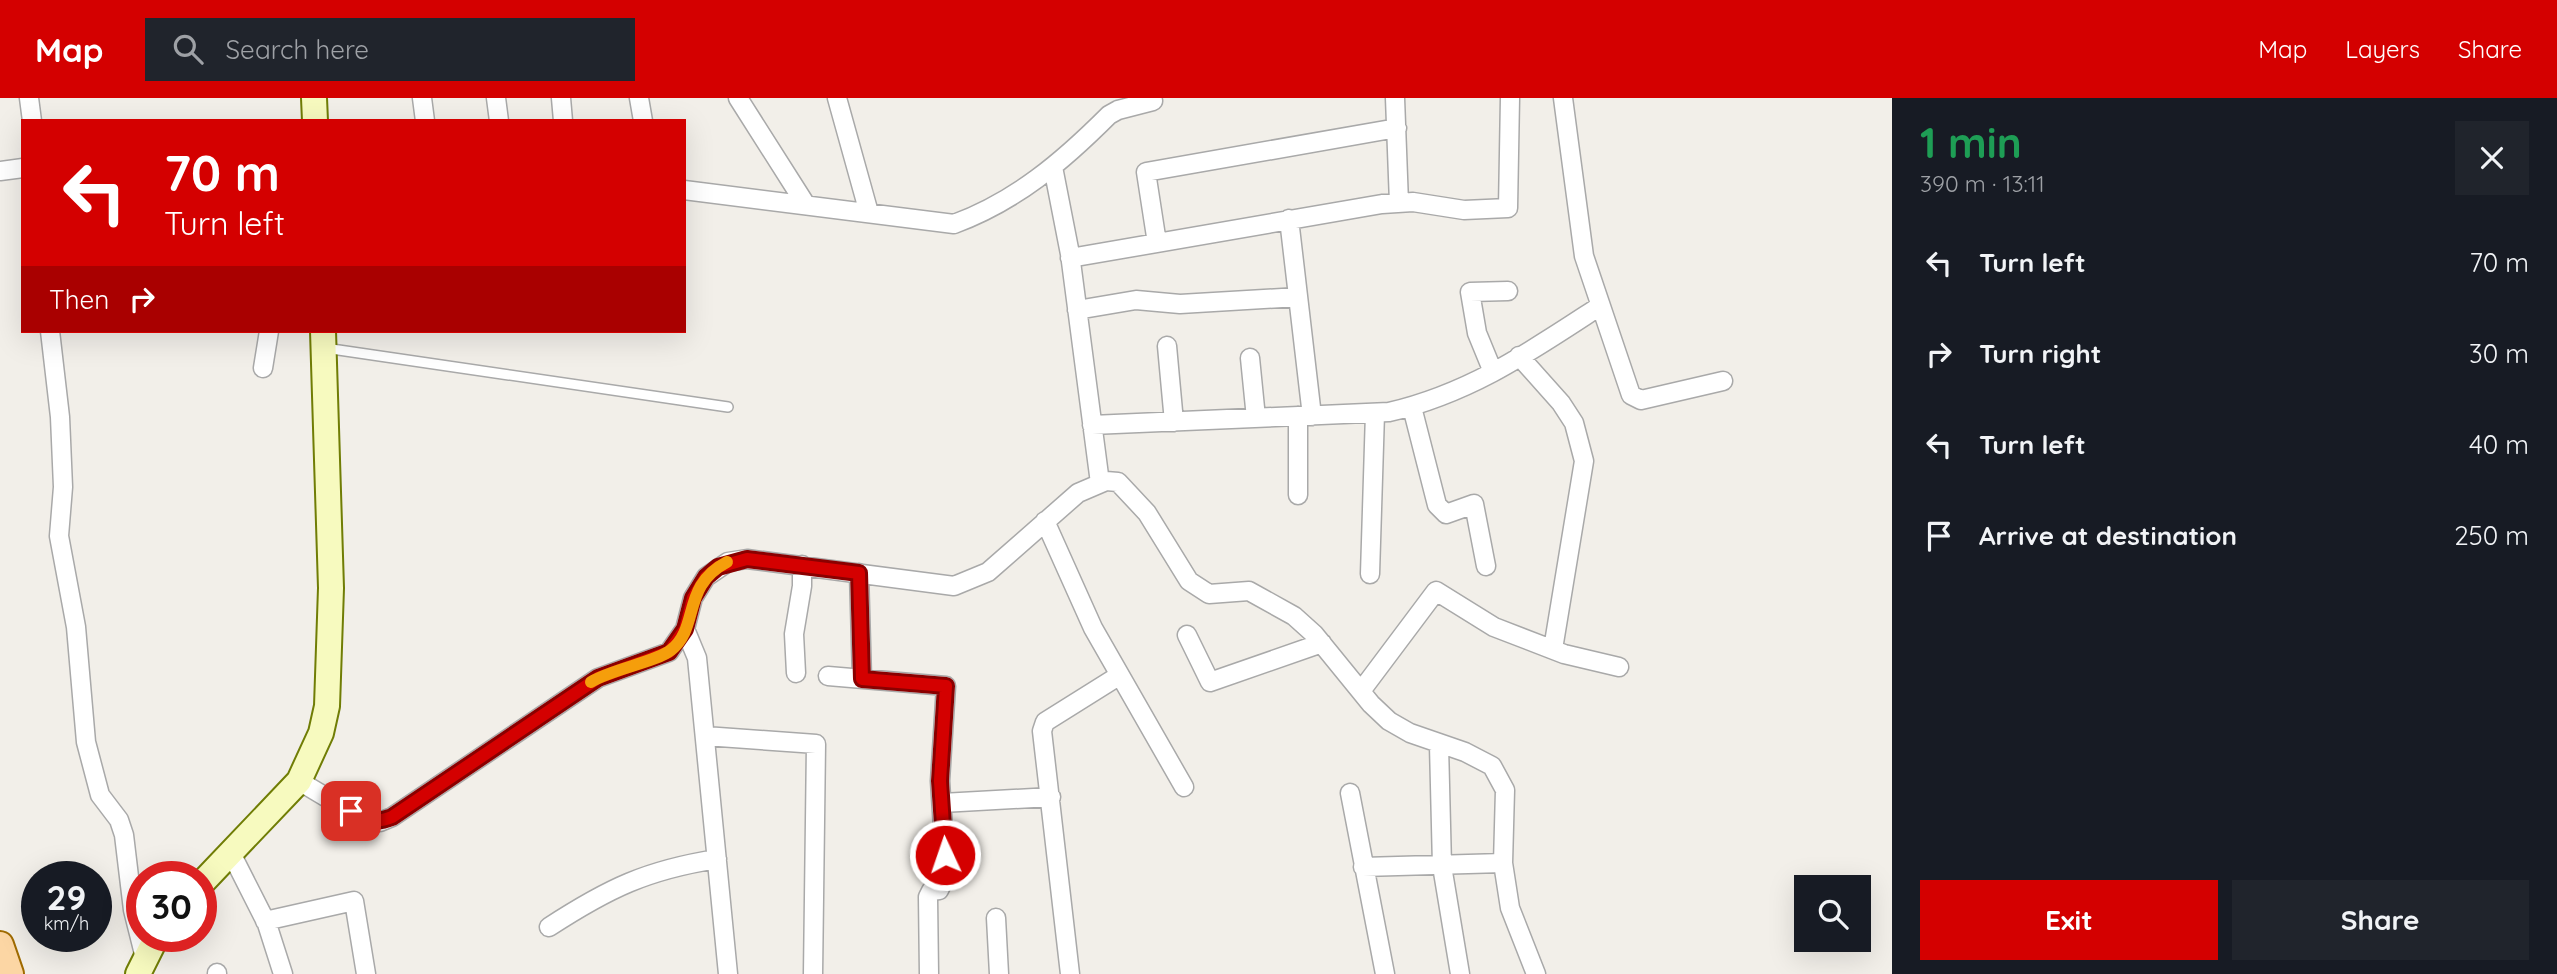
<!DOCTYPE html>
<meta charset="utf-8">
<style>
:root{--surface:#171b24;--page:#20242c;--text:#f1f3f6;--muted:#9ea1a6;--accent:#d40000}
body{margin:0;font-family:Quicksand,sans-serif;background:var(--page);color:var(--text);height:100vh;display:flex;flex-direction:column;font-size:26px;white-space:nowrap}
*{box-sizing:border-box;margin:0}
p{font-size:23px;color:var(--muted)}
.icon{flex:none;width:38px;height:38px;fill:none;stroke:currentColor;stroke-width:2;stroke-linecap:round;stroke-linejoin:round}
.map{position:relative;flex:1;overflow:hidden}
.drawer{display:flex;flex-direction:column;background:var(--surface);width:665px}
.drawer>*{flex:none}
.top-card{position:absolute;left:21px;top:21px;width:665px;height:214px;border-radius:0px;box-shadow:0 7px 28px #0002;background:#d40000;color:#fff;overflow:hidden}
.buttons{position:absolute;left:1794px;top:777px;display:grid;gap:14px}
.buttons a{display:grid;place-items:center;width:77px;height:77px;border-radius:0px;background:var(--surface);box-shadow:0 7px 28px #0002;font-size:35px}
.speed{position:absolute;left:21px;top:763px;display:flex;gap:14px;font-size:35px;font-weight:700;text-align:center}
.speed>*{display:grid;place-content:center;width:91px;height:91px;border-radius:50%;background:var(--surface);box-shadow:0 7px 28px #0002;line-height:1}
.speed small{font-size:18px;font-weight:400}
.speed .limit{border:10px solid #d22;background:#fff;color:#111}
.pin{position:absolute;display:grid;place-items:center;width:60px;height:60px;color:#fff;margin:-30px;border-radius:14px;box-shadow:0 4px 10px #0006}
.me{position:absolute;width:77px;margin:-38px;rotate:357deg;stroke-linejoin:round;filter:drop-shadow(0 0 5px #0008)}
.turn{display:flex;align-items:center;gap:24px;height:147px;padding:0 28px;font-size:32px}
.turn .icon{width:91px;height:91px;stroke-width:2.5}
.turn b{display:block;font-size:49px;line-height:60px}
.then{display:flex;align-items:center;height:66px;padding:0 28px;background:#0003;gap:14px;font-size:26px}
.round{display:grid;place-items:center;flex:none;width:74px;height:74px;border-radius:0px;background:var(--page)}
.head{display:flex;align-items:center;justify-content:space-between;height:119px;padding:0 28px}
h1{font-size:42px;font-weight:700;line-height:52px;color:#1e9e55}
.primary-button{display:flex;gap:14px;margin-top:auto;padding:14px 28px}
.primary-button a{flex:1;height:80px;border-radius:0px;background:var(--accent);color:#fff;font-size:28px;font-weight:700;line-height:80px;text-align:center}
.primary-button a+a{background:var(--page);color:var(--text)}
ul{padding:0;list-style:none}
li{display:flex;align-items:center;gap:21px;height:91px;padding:0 28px}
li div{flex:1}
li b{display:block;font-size:26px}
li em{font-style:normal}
header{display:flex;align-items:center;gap:42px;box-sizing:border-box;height:98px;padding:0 35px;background:var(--accent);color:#fff}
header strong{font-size:33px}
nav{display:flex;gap:38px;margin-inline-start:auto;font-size:24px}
.search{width:490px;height:63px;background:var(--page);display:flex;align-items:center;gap:18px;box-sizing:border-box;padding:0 24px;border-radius:0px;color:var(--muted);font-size:26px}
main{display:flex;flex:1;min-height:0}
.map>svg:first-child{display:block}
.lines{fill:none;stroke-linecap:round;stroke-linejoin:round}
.lane-casing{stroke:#a9a9a9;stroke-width:12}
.street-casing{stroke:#a9a9a9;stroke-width:21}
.secondary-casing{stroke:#707d05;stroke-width:28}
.primary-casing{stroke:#a06b00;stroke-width:30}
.lane{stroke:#fff;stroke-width:9}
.street{stroke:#fff;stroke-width:18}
.secondary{stroke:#f7fabf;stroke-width:24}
.primary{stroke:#fcd6a4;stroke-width:26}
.route-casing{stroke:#8a0000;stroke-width:18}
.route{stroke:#d40000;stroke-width:12}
.slow{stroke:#f59e0b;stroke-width:12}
</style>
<header>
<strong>Map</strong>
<div class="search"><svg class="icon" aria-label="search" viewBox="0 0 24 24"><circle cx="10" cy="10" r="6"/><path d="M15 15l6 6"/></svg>Search here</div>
<nav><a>Map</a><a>Layers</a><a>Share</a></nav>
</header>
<main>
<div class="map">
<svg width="1892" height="876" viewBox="0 0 1892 876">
<rect width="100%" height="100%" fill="#f2efe9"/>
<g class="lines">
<g class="lane-casing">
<path id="lane" d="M325,250L728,309"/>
</g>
<g class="street-casing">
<path id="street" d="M29,0L32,23
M422,0L425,23
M496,0L499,23
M561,0L563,23
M639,0L643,23
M738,0L806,107
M837,0L869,115
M1395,0L1399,105
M1563,0L1584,158L1631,297L1641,302L1723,283
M1053,69L1070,156L1100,385
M0,73L23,70
M684,92L954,126C1016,103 1062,64 1109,17L1118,12L1153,3
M1289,121L1312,318
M1157,145L1146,74L1397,30
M1070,160L1382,106L1413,104L1464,112L1508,110L1510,0
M1077,212L1136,202L1180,206L1298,199
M50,233L60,319L63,389L59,438L76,529L86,644L100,697L119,722L124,737L133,812L145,860
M1167,248L1174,324
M1519,258L1561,305L1574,325L1584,363L1553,551
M1250,260L1256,320
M263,270L269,233
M1493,274L1477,235L1470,194L1508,193
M1412,309L1437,407L1446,416L1474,406L1486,468
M1298,318V397
M1092,327L1389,314C1471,295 1531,253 1600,208
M1045,423L1093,530L1184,689
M859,475L862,581
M1370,476L1375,315
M685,531L697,560L728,876
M1187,537L1210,584L1322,545
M796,575L794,536L802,488V467
M828,578L946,588L940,683L946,778L939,792L931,793L928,799L929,876
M1361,593L1436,493L1494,529L1564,556L1619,569
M705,638L816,646L813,876
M1439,647L1442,768L1460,876
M299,683L366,723L380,724L392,719L598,580L669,554L685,531L693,500L706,479L728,464L747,461L954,488L988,474L1078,395L1106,383L1118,384L1147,415L1189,483L1209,496L1249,493L1294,518L1314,536L1371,606L1389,623L1410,635L1465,654L1492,668L1505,692L1503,765L1510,810L1536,876
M1350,695L1385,876
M942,705L1051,699
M231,755L267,826L283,876
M1363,769L1503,765
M996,820L999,876
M265,823L354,803L366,876
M549,829C609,790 647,772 717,761
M217,876V875
M1070,876L1042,633L1045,624L1120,577"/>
</g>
<g class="secondary-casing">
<path id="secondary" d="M314,0L315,23
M201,786L299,683L321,635L327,608L331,490L323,233
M138,876L157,838"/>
</g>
<g class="primary-casing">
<path id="primary" d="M0,847L10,876"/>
</g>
<use href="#lane" class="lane"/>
<use href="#street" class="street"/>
<use href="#secondary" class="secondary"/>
<use href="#primary" class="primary"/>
</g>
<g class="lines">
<g class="route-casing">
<path id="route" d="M351,713C366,722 375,726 392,719L598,580L669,554L685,531L693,500L706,479L718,469L747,461L859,475L862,581L946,588L940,683L945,757"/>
</g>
<use href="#route" class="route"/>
<path class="slow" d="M591,584C612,571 656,564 671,552C700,529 681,488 727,464"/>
</g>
</svg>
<div class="buttons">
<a><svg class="icon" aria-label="search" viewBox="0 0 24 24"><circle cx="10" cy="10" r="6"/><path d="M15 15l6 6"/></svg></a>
</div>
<div class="speed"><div>29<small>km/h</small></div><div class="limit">30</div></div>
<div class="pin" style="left:351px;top:713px;background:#d93025"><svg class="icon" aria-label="arrive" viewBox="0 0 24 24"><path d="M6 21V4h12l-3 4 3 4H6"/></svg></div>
<svg class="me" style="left:945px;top:757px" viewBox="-20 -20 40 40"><circle r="17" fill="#d40000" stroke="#fff" stroke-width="3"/><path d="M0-11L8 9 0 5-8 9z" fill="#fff"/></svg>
<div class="top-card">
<div class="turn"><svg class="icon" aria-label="left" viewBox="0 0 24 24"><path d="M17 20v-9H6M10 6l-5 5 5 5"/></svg><div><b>70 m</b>Turn left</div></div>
<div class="then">Then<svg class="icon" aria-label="right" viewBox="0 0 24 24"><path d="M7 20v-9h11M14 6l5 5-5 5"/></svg></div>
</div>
</div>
<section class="drawer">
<div class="head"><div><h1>1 min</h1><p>390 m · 13:11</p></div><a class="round"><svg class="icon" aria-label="close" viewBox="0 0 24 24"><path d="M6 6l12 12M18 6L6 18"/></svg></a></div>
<ul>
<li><svg class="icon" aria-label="left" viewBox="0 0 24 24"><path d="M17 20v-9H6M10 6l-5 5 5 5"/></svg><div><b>Turn left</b></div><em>70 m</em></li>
<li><svg class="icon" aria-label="right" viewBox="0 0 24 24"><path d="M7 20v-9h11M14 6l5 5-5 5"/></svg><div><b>Turn right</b></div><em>30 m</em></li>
<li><svg class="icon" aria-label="left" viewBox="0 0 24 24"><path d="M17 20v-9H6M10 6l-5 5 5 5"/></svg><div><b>Turn left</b></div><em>40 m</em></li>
<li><svg class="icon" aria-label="arrive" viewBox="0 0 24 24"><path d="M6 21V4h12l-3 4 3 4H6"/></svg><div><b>Arrive at destination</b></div><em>250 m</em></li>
</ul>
<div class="primary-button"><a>Exit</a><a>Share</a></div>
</section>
</main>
